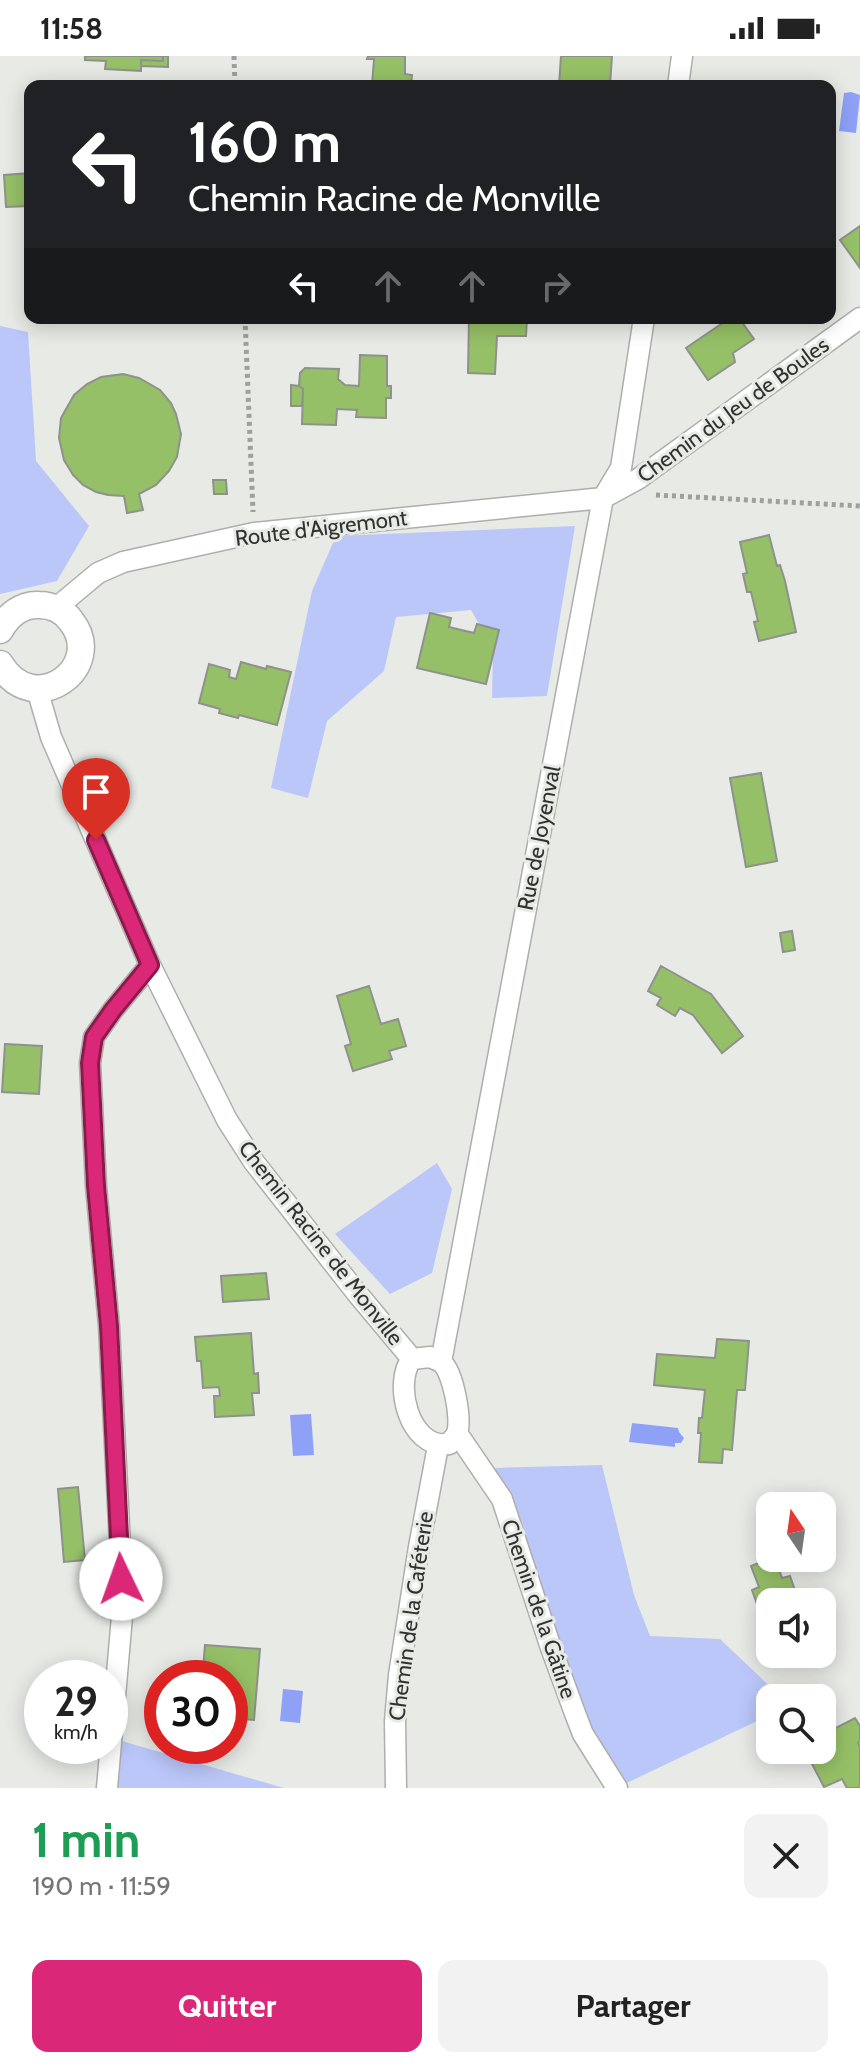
<!DOCTYPE html>
<html lang="fr">
<meta charset="utf-8">
<style>
:root{--surface:#fff;--page:#f2f2f2;--text:#222;--muted:#767676;--accent:#db2777}
body{margin:0;font-family:Cabin,sans-serif;background:var(--page);color:var(--text);height:100vh;display:flex;flex-direction:column;font-size:30px;white-space:nowrap}
*{box-sizing:border-box;margin:0}
p{font-size:26px;color:var(--muted)}
.icon{flex:none;width:44px;height:44px;fill:none;stroke:currentColor;stroke-width:2;stroke-linecap:round;stroke-linejoin:round}
.map{position:relative;height:1732px;overflow:hidden}
.side{display:flex;flex-direction:column;background:var(--surface);flex:1}
.side>*{flex:none}
.banner{position:absolute;left:24px;top:24px;width:812px;height:244px;border-radius:16px;box-shadow:0 4px 20px #0003;background:#202124;color:#fff;overflow:hidden}
.needle{width:52px;rotate:347deg}
.tools{position:absolute;left:756px;top:1436px;display:grid;gap:16px}
.tools a{display:grid;place-items:center;width:80px;height:80px;border-radius:16px;background:var(--surface);box-shadow:0 4px 20px #0003;font-size:40px}
.speed{position:absolute;left:24px;top:1604px;display:flex;gap:16px;font-size:40px;font-weight:700;text-align:center}
.speed>*{display:grid;place-content:center;width:104px;height:104px;border-radius:50%;background:var(--surface);box-shadow:0 4px 20px #0003;line-height:1}
.speed small{font-size:20px;font-weight:400}
.speed .limit{border:12px solid #d22;background:#fff;color:#111}
.pin{position:absolute;display:grid;place-items:center;width:68px;height:68px;color:#fff;margin:-82px -34px;border-radius:50% 50% 50% 0;rotate:-45deg;box-shadow:0 0 8px #0007}
.pin .icon{rotate:45deg}
.me{position:absolute;width:88px;margin:-44px;rotate:357deg;stroke-linejoin:round;filter:drop-shadow(0 0 6px #0008)}
.turn{display:flex;align-items:center;gap:28px;height:168px;padding:0 32px;font-size:36px}
.turn .icon{width:104px;height:104px;stroke-width:2.5}
.turn b{display:block;font-size:56px;line-height:68px}
.lanes{display:flex;align-items:center;height:76px;padding:0 32px;background:#0003;justify-content:center;gap:40px;direction:ltr}
.lanes .off{opacity:.35}
.round{display:grid;place-items:center;flex:none;width:84px;height:84px;border-radius:16px;background:var(--page)}
.overview{display:flex;align-items:center;justify-content:space-between;height:136px;padding:0 32px}
h1{font-size:48px;font-weight:700;line-height:60px;color:#1e9e55}
.primary-button{display:flex;gap:16px;margin-top:auto;padding:16px 32px}
.primary-button a{flex:1;height:92px;border-radius:16px;background:var(--accent);color:#fff;font-size:32px;font-weight:700;line-height:92px;text-align:center}
.primary-button a+a{background:var(--page);color:var(--text)}
.status{display:flex;justify-content:space-between;align-items:center;height:56px;padding:0 40px;background:var(--surface);direction:ltr}
.status svg{height:22px;fill:currentColor}
.map>svg:first-child{display:block}
.green{fill:#bbc7f9}
.water{fill:#8fa1f7}
.building{fill:#96c067;stroke:#8f918d;stroke-width:2}
.lines{fill:none;stroke-linecap:round;stroke-linejoin:round}
.minor-casing{stroke:#adafab;stroke-width:23}
.tertiary-casing{stroke:#adafab;stroke-width:29}
.path{stroke:#9fa09d;stroke-width:5;stroke-dasharray:4 4;stroke-linecap:butt}
.minor{stroke:#fff;stroke-width:20}
.tertiary{stroke:#fff;stroke-width:26}
.route-casing{stroke:#8e194d;stroke-width:20}
.route{stroke:#db2777;stroke-width:14}
.labels{text-anchor:middle;dominant-baseline:central;stroke-width:6;stroke-linejoin:round;paint-order:stroke}
.street-label{font-size:22px;fill:#313230;stroke:#e8eae6}
</style>
<div class="status"><b>11:58</b><svg viewBox="0 0 49 12"><path d="M0 12V9h3v3zM5 12V6h3v6zM10 12V3h3v9zM15 12V0h3v12zM26 1h20v11H26zM47 4h2v5h-2z"/></svg></div>
<div class="map">
<svg width="860" height="1732" viewBox="0 0 860 1732">
<rect width="100%" height="100%" fill="#e8eae6"/>
<path class="green" d="M0,270L28,276L36,405L89,470L57,525L0,538Z
M575,470L547,640L492,642L493,592L471,554L396,561L384,615L327,665L308,742L271,732L312,535L336,480Z
M437,1107L452,1133L432,1217L390,1238L335,1178Z
M602,1409L634,1539L650,1580L720,1583L782,1642H770V1659L616,1732H614L493,1412Z
M122,1685L284,1732H120L110,1729Z"/>
<path class="water" d="M851,36L860,39L856,77L839,75L844,37Z
M311,1358L314,1399L293,1400L290,1359Z
M632,1367L678,1372L679,1376L684,1382L681,1387H675V1391L629,1386Z
M283,1633L303,1635L300,1667L280,1665Z"/>
<path class="building" d="M85,0H163V5L141,4V15L105,13L106,5L85,4Z
M163,0H168V11L141,10V4L163,5Z
M368,0H405V18L412,19L411,30L372,29L374,3H367Z
M561,0H612L610,29L580,28L579,30H559Z
M30,117V150L6,151L4,119Z
M860,170V212L840,184Z
M469,262H527L526,280H497L495,318L468,317Z
M730,262H739L754,283L733,297L735,306L708,324L686,292Z
M360,299L387,300V330H391V342H386V362L356,361L357,354L337,353L336,369L302,368L303,333L299,330L300,317L305,312L339,313L338,323L345,329L359,330Z
M123,318L139,322L160,334L171,347L176,358L181,378L177,401L169,415L156,429L139,438L143,454L127,457L124,440L108,439L96,436L83,429L73,419L64,404L59,382L61,362L74,339L87,328L101,321Z
M291,329L299,330L303,333L302,350H291Z
M213,424H226L227,438H214Z
M769,479L777,510L780,509L785,525L796,576L759,585L754,566L758,565L751,536H747L743,518L747,517L740,486Z
M430,557L451,562L449,571L474,577L477,568L499,574L486,628L417,612Z
M241,606L266,613L267,610L291,616L277,669L239,659L238,662L219,657L220,653L199,647L209,608L230,614L229,621L236,623Z
M761,717L777,805L746,811L730,722Z
M792,875L795,894L783,896L780,877Z
M661,910L711,938L743,980L722,997L693,959L680,952L675,960L657,949L661,942L648,935Z
M369,930L381,968L398,963L406,990L389,995L392,1003L353,1015L345,990L351,988L337,940Z
M5,988L42,990L39,1038L2,1036Z
M266,1217L269,1243L223,1246L221,1220Z
M251,1277L254,1318L258,1317L259,1337H252L254,1359L215,1361L214,1340H220L219,1331L203,1332L201,1305H197L195,1281Z
M717,1283L749,1285L745,1334H737L732,1394L723,1393L722,1407L699,1406L701,1377H698L699,1362H702L705,1334L654,1329L657,1298L715,1302Z
M78,1431L85,1504L64,1506L58,1433Z
M771,1502H775L782,1522L790,1520L799,1546H770V1590L764,1575L766,1574L752,1534L759,1531L751,1510Z
M205,1589L260,1593L254,1664L230,1662V1622H211L212,1613H203Z
M855,1662L860,1670V1686L858,1687L860,1691V1732H847L842,1723L824,1731L811,1706L828,1697L822,1684V1679Z"/>
<g class="lines">
<g class="minor-casing">
<path id="minor" d="M678,30L682,0
M56,552L98,517L123,506L254,477L603,442L638,423L860,262
M37,633L51,681L150,909L227,1064L254,1106L356,1236L412,1303
M430,1301C432,1302 440,1305 442,1307C453,1316 462,1363 457,1377C455,1382 451,1384 449,1388C408,1394 393,1325 412,1303Z
M441,1306L603,442L621,412L644,262
M457,1377L502,1443L550,1589L576,1660L583,1678L617,1732
M107,1732L123,1549L109,1270L96,1130L90,1007L94,981L113,954L150,909
M396,1732L395,1665L399,1619L419,1491L438,1390"/>
</g>
<g class="tertiary-casing">
<path id="tertiary" d="M0,574C8,559 22,548 39,549C52,549 64,555 71,565C107,610 35,665 0,608"/>
</g>
<path class="path" d="M234,0L235,30
M245,262L253,456
M656,439L860,450"/>
<use href="#minor" class="minor"/>
<use href="#tertiary" class="tertiary"/>
</g>
<g class="lines">
<g class="route-casing">
<path id="route" d="M96,784L150,909L113,954L94,981L90,1007L96,1130L109,1270L121,1523"/>
</g>
<use href="#route" class="route"/>
</g>
<g class="labels">
<g class="street-label">
<text transform="translate(733 354) rotate(-36)">Chemin du Jeu de Boules</text>
<text transform="translate(321 472) rotate(-7)">Route d'Aigremont</text>
<text transform="translate(539 782) rotate(-79)">Rue de Joyenval</text>
<text transform="translate(321 1187) rotate(52)">Chemin Racine de Monville</text>
<text transform="translate(539 1553) rotate(71)">Chemin de la Gâtine</text>
<text transform="translate(411 1560) rotate(-82)">Chemin de la Caféterie</text>
</g>
</g>
</svg>
<div class="tools">
<a><svg class="needle" viewBox="-14 -14 28 28"><path d="M0-13l5 13h-10z" fill="#e53935"/><path d="M0 13l5-13h-10z" fill="#767676"/></svg></a>
<a><svg class="icon" aria-label="sound" viewBox="0 0 24 24"><path d="M4 9h4l5-4v14l-5-4H4zM17 9q2 3 0 6"/></svg></a>
<a><svg class="icon" aria-label="search" viewBox="0 0 24 24"><circle cx="10" cy="10" r="6"/><path d="M15 15l6 6"/></svg></a>
</div>
<div class="speed"><div>29<small>km/h</small></div><div class="limit">30</div></div>
<div class="pin" style="left:96px;top:784px;background:#d93025"><svg class="icon" aria-label="arrive" viewBox="0 0 24 24"><path d="M6 21V4h12l-3 4 3 4H6"/></svg></div>
<svg class="me" style="left:121px;top:1523px" viewBox="-20 -20 40 40"><circle r="19" fill="#fff"/><path d="M0-13L10 11 0 6-10 11z" fill="#db2777"/></svg>
<div class="banner">
<div class="turn"><svg class="icon" aria-label="left" viewBox="0 0 24 24"><path d="M17 20v-9H6M10 6l-5 5 5 5"/></svg><div><b>160 m</b>Chemin Racine de Monville</div></div>
<div class="lanes"><svg class="icon" aria-label="left" viewBox="0 0 24 24"><path d="M17 20v-9H6M10 6l-5 5 5 5"/></svg><svg class="icon off" aria-label="ahead" viewBox="0 0 24 24"><path d="M12 20V5M6 11l6-6 6 6"/></svg><svg class="icon off" aria-label="ahead" viewBox="0 0 24 24"><path d="M12 20V5M6 11l6-6 6 6"/></svg><svg class="icon off" aria-label="right" viewBox="0 0 24 24"><path d="M7 20v-9h11M14 6l5 5-5 5"/></svg></div>
</div>
</div>
<section class="side">
<div class="overview"><div><h1>1 min</h1><p>190 m · 11:59</p></div><a class="round"><svg class="icon" aria-label="close" viewBox="0 0 24 24"><path d="M6 6l12 12M18 6L6 18"/></svg></a></div>
<div class="primary-button"><a>Quitter</a><a>Partager</a></div>
</section>
